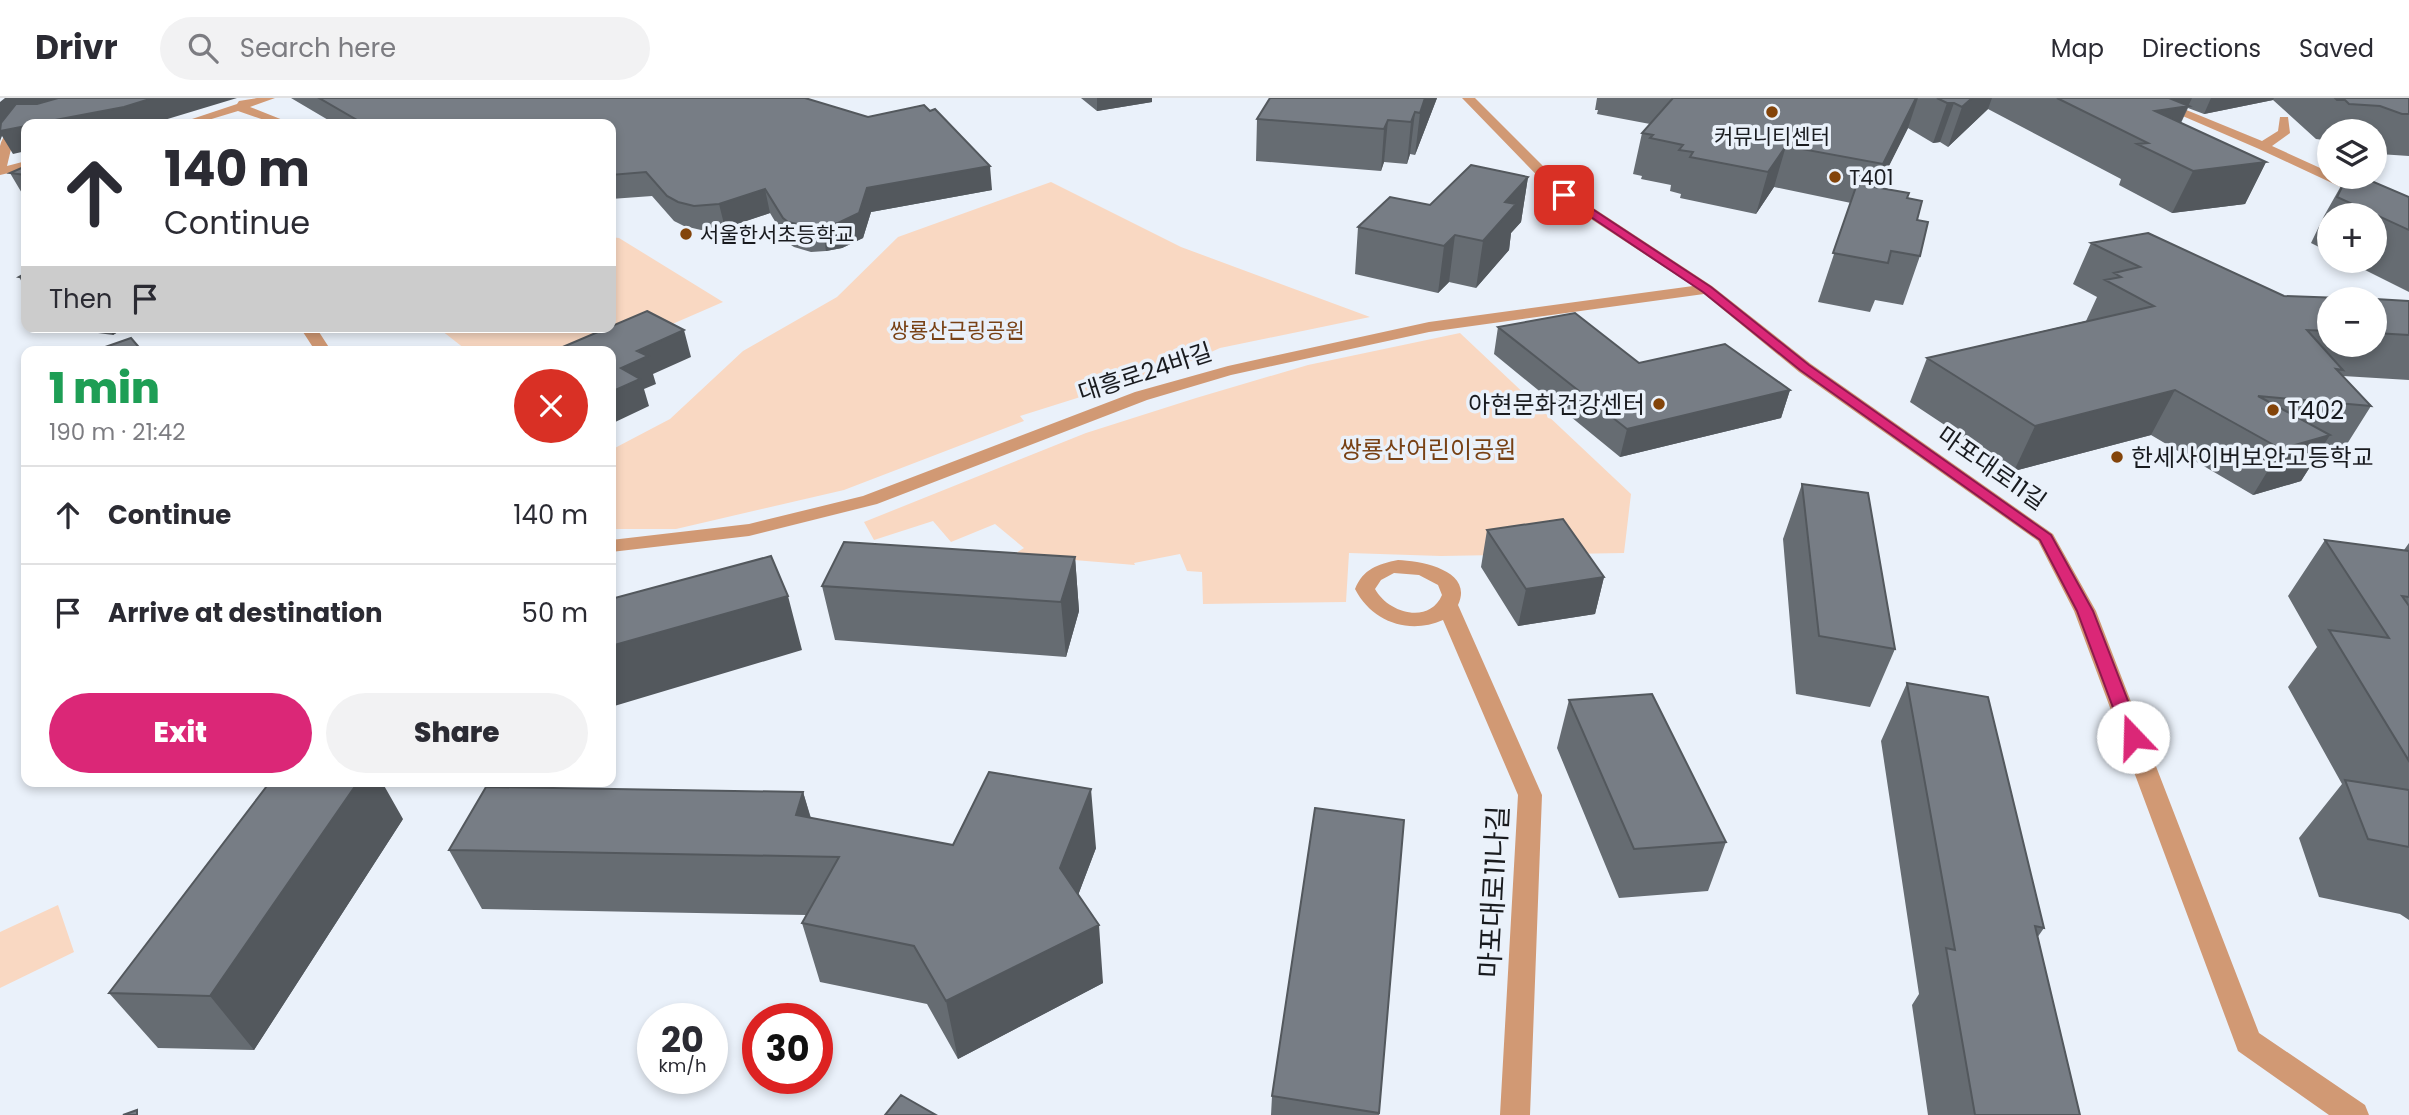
<!DOCTYPE html>
<meta charset="utf-8">
<style>
:root{--surface:#fff;--page:#f2f2f3;--text:#2b2b33;--muted:#7c7c81;--line:#e1e1e2;--accent:#db2777}
body{margin:0;font-family:Poppins,"Noto Sans KR",sans-serif;background:var(--page);color:var(--text);height:100vh;display:flex;flex-direction:column;font-size:26px;white-space:nowrap}
*{box-sizing:border-box;margin:0}
p{font-size:23px;color:var(--muted)}
.icon{flex:none;width:38px;height:38px;fill:none;stroke:currentColor;stroke-width:2;stroke-linecap:round;stroke-linejoin:round}
.map{position:relative;flex:1;overflow:hidden}
.side{position:absolute;left:21px;top:248px;width:595px;height:441px;display:flex;flex-direction:column;background:var(--surface);border-radius:14px;box-shadow:0 4px 10px #0003}
.side>*{flex:none}
.guide{position:absolute;left:21px;top:21px;width:595px;height:214px;border-radius:14px;box-shadow:0 4px 10px #0003;background:#fff;color:var(--text);overflow:hidden}
.tools{position:absolute;left:2317px;top:21px;display:grid;gap:14px}
.tools a{display:grid;place-items:center;width:70px;height:70px;border-radius:50%;background:var(--surface);box-shadow:0 4px 10px #0003;font-size:35px}
.speed{position:absolute;left:637px;top:905px;display:flex;gap:14px;font-size:35px;font-weight:700;text-align:center}
.speed>*{display:grid;place-content:center;width:91px;height:91px;border-radius:50%;background:var(--surface);box-shadow:0 4px 10px #0003;line-height:1}
.speed small{font-size:18px;font-weight:400}
.speed .limit{border:10px solid #d22;background:#fff;color:#111}
.pin{position:absolute;display:grid;place-items:center;width:60px;height:60px;color:#fff;margin:-30px;border-radius:14px;box-shadow:0 4px 10px #0006}
.me{position:absolute;width:77px;margin:-38px;rotate:339deg;stroke-linejoin:round;filter:drop-shadow(0 0 5px #0008)}
.turn{display:flex;align-items:center;gap:24px;height:147px;padding:0 28px;font-size:32px}
.turn .icon{width:91px;height:91px;stroke-width:2.5}
.turn b{display:block;font-size:49px;line-height:60px}
.then{display:flex;align-items:center;height:66px;padding:0 28px;background:#0003;gap:14px;font-size:26px}
.round{display:grid;place-items:center;flex:none;width:74px;height:74px;border-radius:37px;background:var(--page)}
.overview{display:flex;align-items:center;justify-content:space-between;height:119px;padding:0 28px}
h1{font-size:42px;font-weight:800;line-height:52px;color:#1e9e55}
.primary-button{display:flex;gap:14px;margin-top:auto;padding:14px 28px}
.primary-button a{flex:1;height:80px;border-radius:42px;background:var(--accent);color:#fff;font-size:28px;font-weight:800;line-height:80px;text-align:center}
.primary-button a+a{background:var(--page);color:var(--text)}
ul{padding:0;list-style:none}
li{display:flex;align-items:center;gap:21px;height:98px;padding:0 28px;border-top:2px solid var(--line)}
li div{flex:1}
li b{display:block;font-size:26px}
li em{font-style:normal}
header{display:flex;align-items:center;gap:42px;box-sizing:border-box;height:98px;padding:0 35px;background:var(--surface);border-bottom:2px solid var(--line)}
header strong{font-size:33px}
nav{display:flex;gap:38px;margin-inline-start:auto;font-size:24px}
.search{width:490px;height:63px;background:var(--page);display:flex;align-items:center;gap:18px;box-sizing:border-box;padding:0 24px;border-radius:38px;color:var(--muted);font-size:26px}
.map>svg:first-child{display:block}
.green{fill:#f9d8c2}
.lines{fill:none;stroke-linecap:round;stroke-linejoin:round}
.minor{fill:#d19974;fill-rule:evenodd}
.wall{fill:#666c72}
.shaded-wall{fill:#53585d}
.building{fill:#777d85;stroke:#53585d;stroke-width:2}
.route{fill:#db2777;stroke:#8e194d;stroke-width:2}
.poi-dot{fill:#83440a;stroke:#eaf1fa;stroke-width:2.5}
.labels{text-anchor:middle;dominant-baseline:central;stroke-width:7;stroke-linejoin:round;paint-order:stroke}
.far-poi-label{font-size:21px;fill:#191b1f;stroke:#eaf1fa;text-anchor:start}
.far-park-label{font-size:21px;fill:#784115;stroke:#eaf1fa}
.street-label{font-size:24px;fill:#191b1f;stroke:#eaf1fa}
.poi-label{font-size:24px;fill:#191b1f;stroke:#eaf1fa;text-anchor:start}
.park-label{font-size:24px;fill:#784115;stroke:#eaf1fa}
.near-street-label{font-size:28px;fill:#191b1f;stroke:#eaf1fa}
</style>
<header>
<strong>Drivr</strong>
<div class="search"><svg class="icon" aria-label="search" viewBox="0 0 24 24"><circle cx="10" cy="10" r="6"/><path d="M15 15l6 6"/></svg>Search here</div>
<nav><a>Map</a><a>Directions</a><a>Saved</a></nav>
</header>
<div class="map">
<svg width="2409" height="1017" viewBox="0 0 2409 1017">
<rect width="100%" height="100%" fill="#eaf1fa"/>
<path class="green" d="M1051,84L1181,149L1370,219L1220,250L1182,267L1020,318L1024,323L844,392L676,431H611V352L670,321L743,253L837,199L898,139Z
M611,139L619,140L723,204L608,254H469L437,229H611Z
M1460,235L1631,396L1624,455L1441,458L1349,455L1346,504L1203,506L1202,474L1187,473L1180,456L1134,465L1135,467L1013,457L1024,450L995,426L951,444L933,423L874,442L864,424L1086,335L1196,300L1308,267Z
M58,807L74,854L0,890V834Z"/>
<g class="lines">
<path class="minor" d="M56,0H71L31,26H26V30L12,47L7,68L26,63V71L0,77C0,68 0,57 0,48C5,27 38,9 56,0Z
M257,0H275L250,9L293,26H276L238,13L195,26H177L237,6L239,3Z
M1462,0H1475L1569,94L1712,188L1811,266L2053,436L2096,513L2259,935L2365,1007L2369,1017H2329L2238,953L2074,513L2038,443L1799,274L1704,196L1429,234L1231,277L1147,302L877,406L749,438L611,454V442L749,426L863,398L1135,294L1228,268L1429,224L1693,188L1559,100Z
M2141,0H2157L2262,43L2278,33L2280,19H2288L2290,35L2272,48L2329,74V79H2339L2409,112V121L2259,51Z
M303,229H319V234L332,254H316L303,234Z
M1398,462C1423,463 1474,473 1458,507L1542,697L1530,1017H1500L1518,697L1443,522C1409,537 1372,524 1355,491C1363,471 1378,466 1398,462ZM1394,475L1419,477L1438,487L1442,497C1429,527 1388,515 1375,491L1381,482Z"/>
</g>
<path class="wall" d="M291,0H805L992,92L871,114L863,140L842,150L826,153L811,154L794,149L788,145L770,115L725,130L701,132L684,128L674,123L652,98L611,101V26H335Z
M1081,0H1152V4L1097,13Z
M1437,0L1415,57L1410,56L1407,66L1384,64L1381,73L1256,63L1257,21Z
M1597,0H2409V58L2379,56L2375,54V33H2329V46H2327L2324,42L2316,41L2273,2L2204,16L2188,10L2181,25L2266,64L2245,106L2172,115L2119,87L2121,81L1988,11L1948,49L1940,44L1933,45L1908,30L1878,89L1907,100L1917,122L1920,158L1903,207L1875,202L1870,214L1818,204L1851,105L1774,89L1756,116L1680,100L1681,96L1670,93L1671,87L1641,81L1642,78L1633,76L1642,35L1650,26L1597,16L1598,12H1595Z
M26,68V102L10,75Z
M1528,79L1521,124L1511,135L1509,152L1476,190L1449,184L1438,195L1355,176L1358,129Z
M2346,79L2409,99V194L2347,163H2375V117H2329V154L2311,145L2324,118Z
M2091,145L2284,198L2329,201V247H2375V201L2409,203V282L2343,278L2371,308L2342,354L2321,352L2301,383L2253,397L2151,337L2014,373L1910,304L1927,260L2086,223L2097,199L2073,186Z
M26,175V191L19,179Z
M53,229H126L113,237Z
M1498,229L1639,265L1790,292L1781,320L1620,359L1494,256Z
M1802,386L1895,551L1870,609L1796,596L1783,441Z
M1487,432L1604,479L1595,516L1518,528L1481,469Z
M2325,442L2404,452L2409,445V822L2400,816L2319,799L2299,740L2342,686L2288,589L2317,549L2288,498Z
M1075,459L1079,513L1066,559L835,542L822,488Z
M1907,585L2044,830L2037,840L2080,1017H1928L1912,907L1919,896L1881,643Z
M1569,602L1726,744L1708,793L1619,800L1557,650Z
M803,694L811,720L953,747L1096,750L1078,797L1103,885L958,961L927,906L820,884L802,825L807,817L482,811L449,752Z
M403,721L254,952L158,950L109,895Z
M1404,722L1379,1017H1271L1272,998Z"/>
<path class="shaded-wall" d="M5,0H105L52,15L45,3L30,11L26,28V53L13,56L2,38L0,43V4Z
M153,0H237L151,26H34Z
M1097,0H1152V4L1097,13Z
M1425,0H1437L1415,57L1420,15Z
M1916,0H1918L1908,30L1869,108L1883,66Z
M1972,0H1992L1988,11L1948,49L1962,9Z
M2145,0H2192L2170,47L2148,45Z
M2211,0H2274L2273,2L2204,16Z
M1947,5H1954L1940,44L1933,45Z
M1415,14L1410,56L1407,66L1411,24Z
M1388,22L1384,64L1381,73L1384,31Z
M1786,48L1774,89L1756,116L1768,74Z
M2266,64L2245,106L2172,115L2193,73Z
M990,68L992,92L871,114L863,140L842,150L826,153L822,128L867,90Z
M1528,79L1521,124L1511,135L1509,152L1476,190L1483,143L1505,104Z
M765,91L770,115L725,130L719,106Z
M1455,137L1449,184L1438,195L1444,148Z
M108,229H126L113,237Z
M684,232L691,259L653,276L656,286L644,291L649,308L611,326V294L621,270L637,253Z
M1790,292L1781,320L1620,359L1627,331Z
M2175,292L2151,337L2014,373L2035,328Z
M2330,337L2301,383L2253,397L2281,351Z
M1075,459L1079,513L1066,559L1061,504Z
M1604,479L1595,516L1518,528L1526,491Z
M788,498L802,552L611,609V548Z
M358,684H382L403,721L254,952L210,898Z
M1091,691L1096,750L1066,829L1060,770Z
M803,694L820,753L796,717Z
M1099,827L1103,885L958,961L946,903Z"/>
<path class="building" d="M58,0H153L124,9L34,26H26V28L0,33L1,25L16,6H37Z
M319,0H805L868,19L924,7L930,13L935,11L990,68L867,90L859,115L838,125L822,128H806L788,124L783,120L765,91L719,106L694,108L678,104L667,98L646,74L611,77V26H364Z
M1270,0H1425L1420,15L1415,14L1411,24L1388,22L1384,31L1257,21Z
M1673,0H1916L1883,66L1786,48L1768,74L1690,59L1693,54L1679,52L1683,47L1650,40L1653,37L1642,35Z
M1937,0H1972L1962,9L1954,5H1947Z
M2057,0H2169L2189,8L2155,13L2266,64L2193,73L2137,46L2148,45Z
M2335,0H2409V16H2402L2380,8L2349,6L2345,2H2337Z
M1471,67L1528,79L1505,104L1516,106L1483,143L1455,137L1444,148L1358,129L1390,99L1430,107Z
M26,68V77L10,75Z
M2347,79H2362L2409,99V132L2337,99Z
M1857,86L1909,95L1907,100L1922,103L1917,122L1928,124L1920,158L1891,153L1888,165L1833,155Z
M2148,135L2284,198L2370,201H2329V233L2307,232L2343,272L2336,271L2371,308L2258,298L2330,337L2281,351L2175,292L2035,328L1927,260L2154,208L2105,182L2121,179L2114,175L2140,169L2091,145Z
M26,175V180L19,179Z
M2375,201L2409,203V237L2375,235Z
M647,213L684,232L637,253L648,258L621,270L640,281L611,294V254H551Z
M1575,215L1639,265L1725,246L1790,292L1627,331L1498,229Z
M131,240L143,254H91Z
M1802,386L1868,395L1895,551L1819,538Z
M1563,421L1604,479L1526,491L1487,432Z
M2325,442L2409,453V499L2402,498L2409,508V663L2329,532L2389,540Z
M844,444L1075,459L1061,504L822,488Z
M771,458L788,498L611,548V501Z
M1907,585L1988,599L2044,830L2035,828L2080,1017H1975L1946,850L1955,852Z
M1652,596L1726,744L1634,751L1569,602Z
M989,674L1091,691L1060,770L1099,827L946,903L914,848L802,825L839,759L449,752L486,689L803,694L796,717L953,747Z
M2345,682L2409,692V749L2368,741Z
M270,684H358L210,898L109,895Z
M1315,710L1404,722L1379,1015L1272,998Z
M901,997L936,1017H885Z
M137,1012V1017H123Z"/>
<path class="route" d="M1561,95H1568L1711,189L1809,267L2051,437L2093,513L2142,639L2139,644H2127L2124,639L2077,513L2040,442L1800,272L1703,194L1561,99Z"/>
<g class="poi-dot">
<circle cx="1772" cy="14" r="7"/>
<circle cx="1835" cy="79" r="7"/>
<circle cx="686" cy="136" r="7"/>
<circle cx="1659" cy="306" r="7"/>
<circle cx="2273" cy="312" r="7"/>
<circle cx="2117" cy="359" r="7"/>
</g>
<g class="labels">
<g class="far-poi-label">
<text x="1772" y="38" text-anchor="middle">커뮤니티센터</text>
<text x="1849" y="79">T401</text>
<text x="700" y="136">서울한서초등학교</text>
</g>
<g class="far-park-label">
<text x="957" y="232">쌍룡산근링공원</text>
</g>
<g class="street-label">
<text transform="translate(1145 274) rotate(-18)">대흥로24바길</text>
<text transform="translate(1992 370) rotate(35)">마포대로11길</text>
</g>
<g class="poi-label">
<text x="1645" y="306" text-anchor="end">아현문화건강센터</text>
<text x="2287" y="312">T402</text>
<text x="2131" y="359">한세사이버보안고등학교</text>
</g>
<g class="park-label">
<text x="1428" y="351">쌍룡산어린이공원</text>
</g>
<g class="near-street-label">
<text transform="translate(1494 794) rotate(-87)">마포대로11나길</text>
</g>
</g>
</svg>
<div class="tools">
<a><svg class="icon" aria-label="layers" viewBox="0 0 24 24"><path d="M12 4l9 5-9 5-9-5zM3 14l9 5 9-5"/></svg></a>
<a>+</a>
<a>−</a>
</div>
<div class="speed"><div>20<small>km/h</small></div><div class="limit">30</div></div>
<div class="pin" style="left:1564px;top:97px;background:#d93025"><svg class="icon" aria-label="arrive" viewBox="0 0 24 24"><path d="M6 21V4h12l-3 4 3 4H6"/></svg></div>
<svg class="me" style="left:2133px;top:639px" viewBox="-20 -20 40 40"><circle r="19" fill="#fff"/><path d="M0-13L10 11 0 6-10 11z" fill="#db2777"/></svg>
<div class="guide">
<div class="turn"><svg class="icon" aria-label="ahead" viewBox="0 0 24 24"><path d="M12 20V5M6 11l6-6 6 6"/></svg><div><b>140 m</b>Continue</div></div>
<div class="then">Then<svg class="icon" aria-label="arrive" viewBox="0 0 24 24"><path d="M6 21V4h12l-3 4 3 4H6"/></svg></div>
</div>
<section class="side">
<div class="overview"><div><h1>1 min</h1><p>190 m · 21:42</p></div><a class="round" style="background:#d93025;color:#fff"><svg class="icon" aria-label="close" viewBox="0 0 24 24"><path d="M6 6l12 12M18 6L6 18"/></svg></a></div>
<ul>
<li><svg class="icon" aria-label="ahead" viewBox="0 0 24 24"><path d="M12 20V5M6 11l6-6 6 6"/></svg><div><b>Continue</b></div><em>140 m</em></li>
<li><svg class="icon" aria-label="arrive" viewBox="0 0 24 24"><path d="M6 21V4h12l-3 4 3 4H6"/></svg><div><b>Arrive at destination</b></div><em>50 m</em></li>
</ul>
<div class="primary-button"><a>Exit</a><a>Share</a></div>
</section>
</div>
